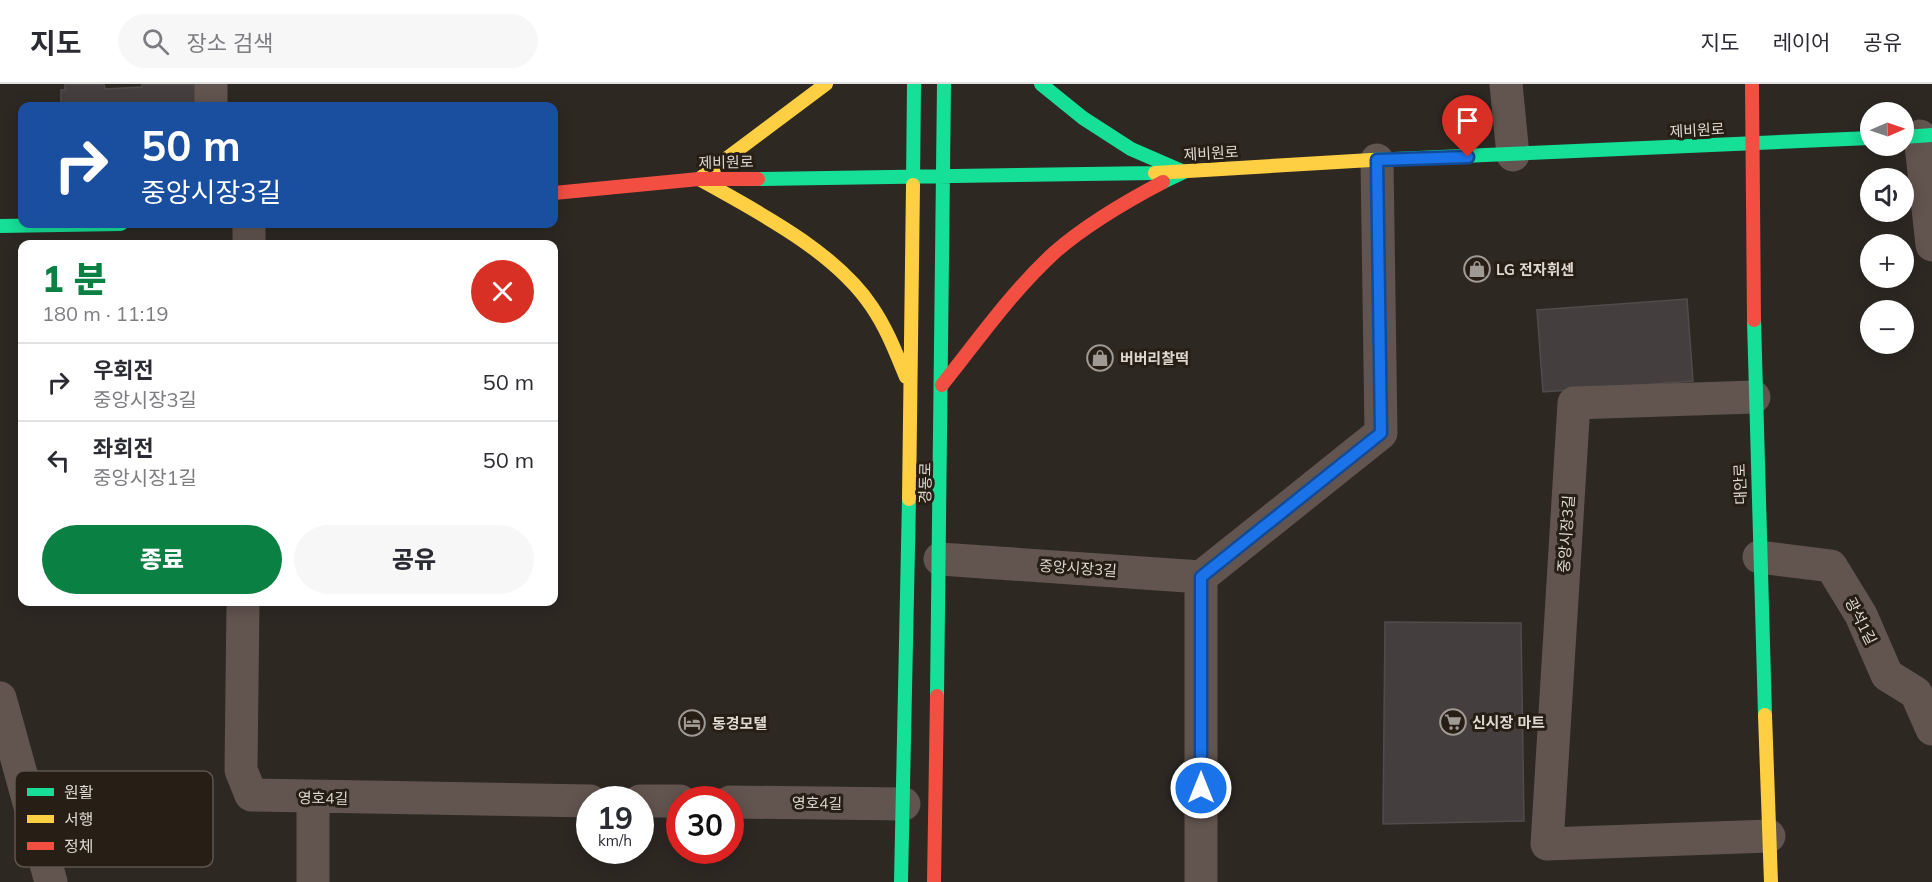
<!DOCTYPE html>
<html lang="ko">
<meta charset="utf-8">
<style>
:root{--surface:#fff;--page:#f7f7f7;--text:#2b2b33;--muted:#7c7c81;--line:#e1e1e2;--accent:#0b8043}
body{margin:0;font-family:Mulish,"Noto Sans KR",sans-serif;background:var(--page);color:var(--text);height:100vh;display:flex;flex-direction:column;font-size:22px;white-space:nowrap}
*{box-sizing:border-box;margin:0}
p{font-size:20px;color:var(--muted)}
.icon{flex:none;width:33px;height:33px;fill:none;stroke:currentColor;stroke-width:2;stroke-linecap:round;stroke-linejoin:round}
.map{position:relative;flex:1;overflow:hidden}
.details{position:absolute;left:18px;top:156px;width:540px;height:366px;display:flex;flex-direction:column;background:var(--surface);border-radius:12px;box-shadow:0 3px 15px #0003}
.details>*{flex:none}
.hud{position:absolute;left:18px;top:18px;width:540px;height:126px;border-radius:12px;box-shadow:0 3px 15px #0003;background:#1a4fa0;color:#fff;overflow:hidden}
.needle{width:39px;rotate:88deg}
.fabs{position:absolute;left:1860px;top:18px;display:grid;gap:12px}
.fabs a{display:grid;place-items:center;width:54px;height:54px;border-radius:50%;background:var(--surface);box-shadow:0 3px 15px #0003;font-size:30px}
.speed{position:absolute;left:576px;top:702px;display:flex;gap:12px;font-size:30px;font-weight:700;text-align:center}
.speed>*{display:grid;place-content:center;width:78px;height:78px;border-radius:50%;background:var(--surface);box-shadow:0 3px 15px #0003;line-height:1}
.speed small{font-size:15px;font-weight:400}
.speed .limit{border:9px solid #d22;background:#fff;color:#111}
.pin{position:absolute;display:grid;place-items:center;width:51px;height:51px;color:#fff;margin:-62px -26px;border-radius:50% 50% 50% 0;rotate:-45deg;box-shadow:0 0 6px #0007}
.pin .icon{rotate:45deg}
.me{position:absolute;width:66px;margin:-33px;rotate:0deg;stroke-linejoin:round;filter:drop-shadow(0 0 4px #0008)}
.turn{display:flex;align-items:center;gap:21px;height:126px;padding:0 24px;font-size:27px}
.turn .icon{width:78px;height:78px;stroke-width:2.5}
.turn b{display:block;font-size:42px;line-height:51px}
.round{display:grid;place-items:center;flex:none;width:63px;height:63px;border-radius:32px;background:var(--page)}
.head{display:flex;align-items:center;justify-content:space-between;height:102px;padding:0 24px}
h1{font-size:36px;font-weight:800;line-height:45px;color:var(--accent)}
.primary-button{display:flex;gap:12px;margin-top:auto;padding:12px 24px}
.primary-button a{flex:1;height:69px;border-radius:36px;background:var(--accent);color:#fff;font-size:24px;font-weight:800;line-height:69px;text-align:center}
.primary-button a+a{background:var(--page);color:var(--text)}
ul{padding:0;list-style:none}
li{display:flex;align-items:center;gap:18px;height:78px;padding:0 24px;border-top:2px solid var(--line)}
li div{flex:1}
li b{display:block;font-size:22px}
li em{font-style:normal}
header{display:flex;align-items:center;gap:36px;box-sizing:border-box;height:84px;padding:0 30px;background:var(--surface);border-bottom:2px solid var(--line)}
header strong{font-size:28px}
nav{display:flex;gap:33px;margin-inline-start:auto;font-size:21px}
.search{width:420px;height:54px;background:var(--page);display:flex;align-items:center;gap:15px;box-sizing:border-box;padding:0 21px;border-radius:33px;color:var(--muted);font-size:22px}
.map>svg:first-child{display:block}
.building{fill:#443f3e;stroke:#504c4b;stroke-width:1.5}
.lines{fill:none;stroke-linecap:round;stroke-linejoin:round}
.street{stroke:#62544f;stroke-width:33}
.fast{stroke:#16e098;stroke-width:14}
.slow{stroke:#ffcf43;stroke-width:14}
.jam{stroke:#f24e42;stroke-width:14}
.route-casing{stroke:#114b97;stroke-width:15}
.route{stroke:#1a73e8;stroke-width:10}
.labels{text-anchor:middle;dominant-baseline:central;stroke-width:6;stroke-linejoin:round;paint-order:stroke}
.street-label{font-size:15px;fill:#ded8d1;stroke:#271f15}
.poi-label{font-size:15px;font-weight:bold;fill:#ded8d1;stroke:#271f15;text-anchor:start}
.key{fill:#271f15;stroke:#5e564d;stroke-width:1.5}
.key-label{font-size:16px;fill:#ded8d1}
</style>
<header>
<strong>지도</strong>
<div class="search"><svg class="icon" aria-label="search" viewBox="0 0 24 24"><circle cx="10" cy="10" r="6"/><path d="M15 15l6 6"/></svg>장소 검색</div>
<nav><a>지도</a><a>레이어</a><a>공유</a></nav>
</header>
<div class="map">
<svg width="1932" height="798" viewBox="0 0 1932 798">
<rect width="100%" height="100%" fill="#2d2822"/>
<path class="building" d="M65,0H104L105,5L142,3V0H201L202,22H61V6H65Z
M1687,215L1693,297L1543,308L1537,226Z
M1385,538L1521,539L1524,737L1383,740Z"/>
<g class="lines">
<path class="street" d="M1506,0L1513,71
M211,22V0
M1920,52L1932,161
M249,160V140
M1754,313L1574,319L1547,760L1769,752
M1759,473L1831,482L1861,531L1887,591L1916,609L1932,645
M940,475L1201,493L1381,349L1377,76
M243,518L241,686L251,711L590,717
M0,614L51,798
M313,713V798
M640,717H680
M730,718L904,720
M1201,798V493"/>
<path class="fast" d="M1041,0L1083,34L1131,65L1184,88L1163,98
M1904,53L1932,51
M1371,76L1870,54
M758,95L1155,89
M913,101L914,0
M0,142L121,140
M1754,236L1765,631
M937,612L944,0
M901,798L909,415"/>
<path class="slow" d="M826,0L699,95C756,127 835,167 872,223C887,245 896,269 906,293
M1155,89L1371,76
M909,415L913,101
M1765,631L1771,798"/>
<path class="jam" d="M1752,0L1754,236
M554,109L699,95H758
M942,301C978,256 1012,207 1055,168C1087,140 1125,118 1163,98
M934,798L937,612"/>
</g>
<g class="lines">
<g class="route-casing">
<path id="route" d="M1201,704V493L1381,349L1377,76L1468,73"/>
</g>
<use href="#route" class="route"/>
</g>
<defs>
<g id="shop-ring" transform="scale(1.35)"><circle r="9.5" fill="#271f15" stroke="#a09a94" stroke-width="1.5"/><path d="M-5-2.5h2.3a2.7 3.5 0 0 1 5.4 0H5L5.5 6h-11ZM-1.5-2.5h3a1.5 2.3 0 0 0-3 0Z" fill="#a09a94"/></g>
<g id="supermarket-ring" transform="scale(1.35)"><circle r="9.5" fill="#271f15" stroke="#a09a94" stroke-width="1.5"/><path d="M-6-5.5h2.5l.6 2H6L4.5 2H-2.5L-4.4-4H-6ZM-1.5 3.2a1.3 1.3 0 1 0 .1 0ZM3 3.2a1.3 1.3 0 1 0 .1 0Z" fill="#a09a94"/></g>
<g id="hotel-ring" transform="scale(1.35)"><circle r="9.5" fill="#271f15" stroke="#a09a94" stroke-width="1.5"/><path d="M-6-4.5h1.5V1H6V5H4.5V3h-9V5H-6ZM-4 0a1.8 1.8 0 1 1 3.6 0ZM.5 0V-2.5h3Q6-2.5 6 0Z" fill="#a09a94"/></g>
</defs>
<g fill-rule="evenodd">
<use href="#shop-ring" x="1477" y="185"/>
<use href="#shop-ring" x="1100" y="274"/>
<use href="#supermarket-ring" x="1453" y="638"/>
<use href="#hotel-ring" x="692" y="639"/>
</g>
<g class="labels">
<g class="street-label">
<text transform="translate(1697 46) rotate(-3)">제비원로</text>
<text transform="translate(1211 69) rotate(-3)">제비원로</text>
<text transform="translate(726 78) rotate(-1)">제비원로</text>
<text transform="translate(925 399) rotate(-89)">경동로</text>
<text transform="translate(1740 400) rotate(-92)">대안로</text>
<text transform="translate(1566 450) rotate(-86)">중앙시장3길</text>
<text transform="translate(1078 484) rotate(4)">중앙시장3길</text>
<text transform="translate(1861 537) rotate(63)">광석1길</text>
<text transform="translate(323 714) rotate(1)">영호4길</text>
<text transform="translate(817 719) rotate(1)">영호4길</text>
</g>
<g class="poi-label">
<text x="1496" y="185">LG 전자휘센</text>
<text x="1120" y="274">버버리찰떡</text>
<text x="1472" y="638">신시장 마트</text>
<text x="712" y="639">동경모텔</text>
</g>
</g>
<rect x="15" y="687" width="198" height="96" rx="9" class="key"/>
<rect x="27" y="704" width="27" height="8" fill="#16e098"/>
<rect x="27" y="731" width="27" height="8" fill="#ffcf43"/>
<rect x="27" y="758" width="27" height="8" fill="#f24e42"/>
<g class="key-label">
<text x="64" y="714">원활</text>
<text x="64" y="741">서행</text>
<text x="64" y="768">정체</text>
</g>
</svg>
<div class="fabs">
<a><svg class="needle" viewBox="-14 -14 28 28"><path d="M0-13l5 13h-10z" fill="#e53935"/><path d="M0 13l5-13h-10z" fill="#7c7c81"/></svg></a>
<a><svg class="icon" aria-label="sound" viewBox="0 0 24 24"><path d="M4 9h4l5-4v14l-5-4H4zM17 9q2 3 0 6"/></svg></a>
<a>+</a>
<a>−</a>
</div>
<div class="speed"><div>19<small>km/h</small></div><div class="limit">30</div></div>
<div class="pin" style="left:1468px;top:73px;background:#d93025"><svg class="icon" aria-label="arrive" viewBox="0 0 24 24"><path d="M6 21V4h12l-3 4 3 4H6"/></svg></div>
<svg class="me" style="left:1201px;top:704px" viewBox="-20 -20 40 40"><circle r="17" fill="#1a73e8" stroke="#fff" stroke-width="3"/><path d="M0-11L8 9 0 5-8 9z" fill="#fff"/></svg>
<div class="hud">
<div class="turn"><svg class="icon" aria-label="right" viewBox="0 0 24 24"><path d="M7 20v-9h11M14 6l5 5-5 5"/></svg><div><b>50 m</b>중앙시장3길</div></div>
</div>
<section class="details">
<div class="head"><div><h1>1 분</h1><p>180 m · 11:19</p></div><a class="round" style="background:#d93025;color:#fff"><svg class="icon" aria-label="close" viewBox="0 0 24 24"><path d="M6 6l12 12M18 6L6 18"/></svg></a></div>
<ul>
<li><svg class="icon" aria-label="right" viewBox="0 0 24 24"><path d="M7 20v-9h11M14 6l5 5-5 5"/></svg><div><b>우회전</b><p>중앙시장3길</p></div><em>50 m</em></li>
<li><svg class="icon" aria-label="left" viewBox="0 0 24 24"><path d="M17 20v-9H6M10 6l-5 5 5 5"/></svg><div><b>좌회전</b><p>중앙시장1길</p></div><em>50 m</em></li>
</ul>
<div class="primary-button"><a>종료</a><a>공유</a></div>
</section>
</div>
